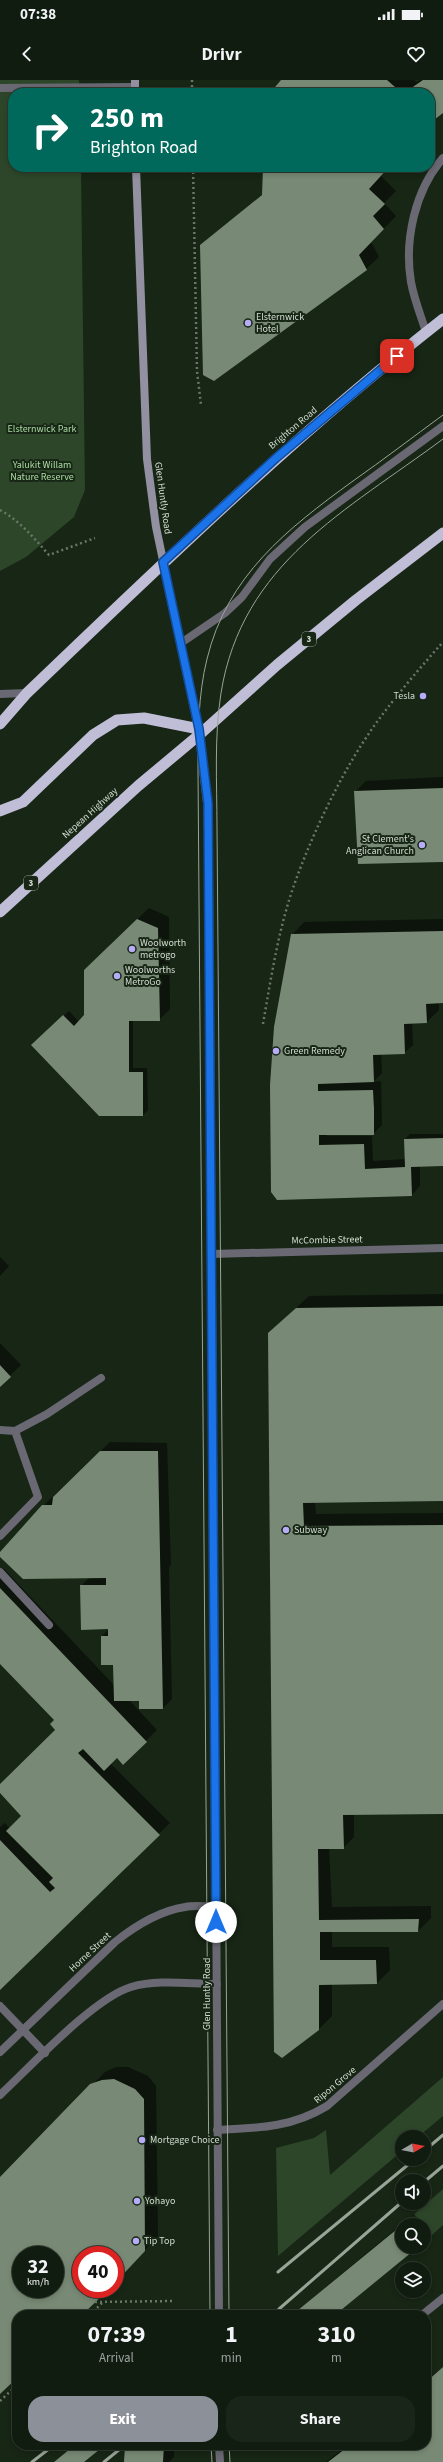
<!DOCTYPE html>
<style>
:root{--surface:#111c10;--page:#1a2519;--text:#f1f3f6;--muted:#9ca19f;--line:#303a30;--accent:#8c9099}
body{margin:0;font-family:"Source Sans 3",sans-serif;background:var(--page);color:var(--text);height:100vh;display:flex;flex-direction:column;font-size:15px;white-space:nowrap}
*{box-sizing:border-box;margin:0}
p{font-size:13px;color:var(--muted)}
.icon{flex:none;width:22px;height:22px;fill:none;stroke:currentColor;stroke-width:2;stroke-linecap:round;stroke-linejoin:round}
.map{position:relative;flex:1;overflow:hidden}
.side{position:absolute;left:12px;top:2230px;width:419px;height:140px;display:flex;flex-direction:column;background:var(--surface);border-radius:16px;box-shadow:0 2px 6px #0003,0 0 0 1px var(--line)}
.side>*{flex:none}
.hud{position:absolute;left:8px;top:8px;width:427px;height:84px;border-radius:16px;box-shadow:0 2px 6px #0003,0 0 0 1px var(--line);background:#00695c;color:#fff;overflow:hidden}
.needle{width:26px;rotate:80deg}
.buttons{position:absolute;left:395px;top:2050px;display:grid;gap:8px}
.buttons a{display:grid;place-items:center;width:36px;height:36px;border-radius:50%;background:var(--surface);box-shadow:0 2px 6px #0003,0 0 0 1px var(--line);font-size:20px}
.speed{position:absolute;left:12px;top:2166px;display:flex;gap:8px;font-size:20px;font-weight:700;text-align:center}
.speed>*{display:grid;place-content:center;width:52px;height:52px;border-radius:50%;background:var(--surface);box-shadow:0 2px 6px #0003,0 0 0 1px var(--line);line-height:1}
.speed small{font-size:10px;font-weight:400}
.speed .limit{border:6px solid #d22;background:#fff;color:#111}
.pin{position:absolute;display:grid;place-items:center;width:34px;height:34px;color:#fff;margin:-17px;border-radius:8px;box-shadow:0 2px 6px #0006}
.me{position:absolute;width:44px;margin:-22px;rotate:0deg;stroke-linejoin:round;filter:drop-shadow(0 0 3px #0008)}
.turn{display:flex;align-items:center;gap:14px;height:84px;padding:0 16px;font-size:18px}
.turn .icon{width:52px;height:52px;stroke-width:2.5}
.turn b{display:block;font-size:28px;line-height:34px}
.eta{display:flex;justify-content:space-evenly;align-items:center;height:68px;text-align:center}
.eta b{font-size:24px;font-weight:700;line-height:28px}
.primary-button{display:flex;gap:8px;margin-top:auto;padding:8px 16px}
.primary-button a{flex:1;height:46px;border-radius:16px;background:var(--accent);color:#fff;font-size:16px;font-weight:700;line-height:46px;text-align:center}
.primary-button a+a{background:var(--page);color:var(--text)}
.status{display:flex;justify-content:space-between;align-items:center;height:28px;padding:0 20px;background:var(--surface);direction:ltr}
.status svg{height:11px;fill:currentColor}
header{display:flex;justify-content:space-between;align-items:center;height:52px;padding:0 16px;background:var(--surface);font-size:18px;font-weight:700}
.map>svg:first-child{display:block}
.green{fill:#2d4629}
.shadow{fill:#0007;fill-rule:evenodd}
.building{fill:#788a75;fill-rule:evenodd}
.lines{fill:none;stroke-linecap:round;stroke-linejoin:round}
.path{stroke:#6a7768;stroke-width:2.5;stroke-dasharray:2 3;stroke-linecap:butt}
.service{stroke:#696873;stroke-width:8}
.minor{stroke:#696873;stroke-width:8}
.tertiary{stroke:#696873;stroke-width:8}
.secondary{stroke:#9290a1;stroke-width:8}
.trunk{stroke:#c0bdd6;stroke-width:11}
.tram{stroke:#98a497;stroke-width:1}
.rail{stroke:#98a497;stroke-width:3}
.path-bridge{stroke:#6a7768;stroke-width:2.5;stroke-dasharray:2 3;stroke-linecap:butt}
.route-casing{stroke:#114b97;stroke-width:10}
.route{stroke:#1a73e8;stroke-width:7}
.poi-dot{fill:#b6acf8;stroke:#172615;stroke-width:1.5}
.labels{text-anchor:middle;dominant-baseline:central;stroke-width:4;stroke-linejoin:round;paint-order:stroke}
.shield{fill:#172615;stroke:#9aa599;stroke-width:1}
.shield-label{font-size:9px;font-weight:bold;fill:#d2dcd1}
.poi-label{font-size:10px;fill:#d2dcd1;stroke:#172615;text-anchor:start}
.street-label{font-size:10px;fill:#d2dcd1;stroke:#172615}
.park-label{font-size:10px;fill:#aadaa2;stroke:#172615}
</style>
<div class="status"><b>07:38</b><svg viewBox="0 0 49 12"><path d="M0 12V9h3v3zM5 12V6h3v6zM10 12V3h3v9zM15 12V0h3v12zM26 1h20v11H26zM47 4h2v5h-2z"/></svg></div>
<header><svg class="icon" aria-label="back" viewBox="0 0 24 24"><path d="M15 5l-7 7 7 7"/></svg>Drivr<svg class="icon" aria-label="heart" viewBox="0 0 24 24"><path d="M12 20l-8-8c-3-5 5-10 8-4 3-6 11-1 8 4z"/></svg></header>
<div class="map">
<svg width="443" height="2382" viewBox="0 0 443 2382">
<rect width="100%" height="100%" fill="#172615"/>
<path class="green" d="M0,0H79L80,13H13V87H81L85,410L74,437L26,477L0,491Z
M443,1997V2036L418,2057H402V2071L278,2176L276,2068L314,2058L326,2050L330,2095Z
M443,2109V2145L424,2162V2145L403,2144Z"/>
<path class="shadow" d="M282,0H414L417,2L420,0H443V32L430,43V13H271Z
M264,87H389L381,96L396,111L384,123L396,136L371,162L379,177L366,189L201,166L264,113Z
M443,697V781L355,712L366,701Z
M149,828L169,837L170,929L159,940H133V988H147L148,1030L143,1035L32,965L69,931L79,942L85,936L96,879Z
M443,839V922H439V930L427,942H412L413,965L404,973L381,974L382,993L373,1002L381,1001L382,1045L373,1054H327V1056H372L373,1081L406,1079L405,1059L410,1054H443V1085H420V1106L412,1115L277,1119L292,855L304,842Z
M0,1177L9,1186L0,1196Z
M443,1214V1420L315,1422L316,1434L443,1433V1733H354V1757L343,1768H329L332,1827L431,1826V1838L418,1851H332V1867H389L390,1890L377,1903L332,1904V1936L319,1949L282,1241L309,1216Z
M0,1263L21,1285L0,1305Z
M110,1362L167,1363L171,1485L169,1487L172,1619L163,1628L140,1620H129L157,1650L123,1683L117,1677L110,1683L170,1743L0,1908V1747L5,1743L10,1749L23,1736L0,1711V1705L56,1650L55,1640L0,1583V1493L4,1489L115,1606L114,1584L102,1556L110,1548L81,1506L90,1497L0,1475V1474L43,1426Z
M116,1987H128L148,1996L156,2006L158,2156L115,2202V2175H81V2209H107L81,2235H17V2296L0,2313V2098L105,1992ZM21,2175H55V2209H21Z
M414,2134L424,2145H402V2167H416L333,2235H292Z
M424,2146L430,2153L424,2160Z
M135,2233H173V2235H133Z
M443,2287V2382H326L348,2365H426V2301Z
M124,2365H174V2377L169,2382H125Z"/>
<path class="building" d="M281,0H387L402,13H270Z
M423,0H443V33L430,43V13H404Z
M263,87H389L369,109L385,124L373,136L384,149L359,175L367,190L214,301L203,295L200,165L262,115Z
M443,708V782L358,784L354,711Z
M137,839L158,848L160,941H129V992H143V1036H99L31,965L63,935L74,946L84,935V890Z
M443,851V923L426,924L427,943L404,944L405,974L373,975L374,1002L318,1004V1011L373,1010L374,1029V1055H319V1065L364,1064L365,1089L405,1087L404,1059L443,1058V1086L411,1087L412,1116L277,1120L271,1112L270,1005L274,947L291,854Z
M443,1226V1421L303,1423L304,1446L443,1445V1734L343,1735L344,1769H318L319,1840L419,1839L418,1852H320V1880H376L377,1904L319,1905V1950L282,1978L274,1972L268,1253L296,1228Z
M0,1285L11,1297L0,1307Z
M100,1371H158L163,1629H139V1621H114L113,1585H101V1556H108V1549L81,1550L80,1505H106V1498L23,1499L0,1477V1472L42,1425H52L53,1417Z
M0,1508L147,1662L123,1685L117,1678L104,1691L83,1669L78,1673L160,1755L0,1910V1760L50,1812L55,1808L49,1802L53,1798L6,1751L21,1736L0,1713V1704L55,1650L50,1644L54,1640L0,1584Z
M114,1999L135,2009L144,2019L145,2171L115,2203V2175H81V2209H109L82,2235H17V2298L0,2314V2097L90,2004L102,2000ZM21,2175H55V2209H21Z
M402,2145V2167H418L335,2235H292Z
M443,2287V2382H328L350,2365H426V2302Z
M75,2365H105L84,2382H54Z
M125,2365H164L163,2382H124Z"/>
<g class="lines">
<path class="path" d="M192,0V13
M193,87L197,291L201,325
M0,430C20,441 34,458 49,475L95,458
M263,944C271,898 278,852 293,808C312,754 341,693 374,646C395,617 419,589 443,562
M95,2222L172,2221
M90,2235L102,2223
M0,2321L17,2305"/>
<path class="service" d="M0,8L135,7
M426,252C421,236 414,219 411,202C404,160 415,110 443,78
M181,563L225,533L242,517L270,479L305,447L443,346
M0,1350L15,1351L47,1334L101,1298
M0,1456L38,1417L15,1351
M0,1492L49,1545
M0,1926L23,1950"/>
<path class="minor" d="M0,614L27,613
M211,1174L443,1168
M217,2050C257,2048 291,2048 327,2026L443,1924
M422,2235L443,2218"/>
<path class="tertiary" d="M199,655L207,723L209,789L219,2235
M23,1950L45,1973
M0,1972L115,1862C135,1846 159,1831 185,1827C195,1825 206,1827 216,1826
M0,2015C30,1987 94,1918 131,1907C158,1899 189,1904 217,1904
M219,2365L220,2382"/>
<path class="secondary" d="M135,13V0
M136,87L147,379L156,447L199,652"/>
<path class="trunk" d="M0,644L27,613C162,484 296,354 443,239
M0,731L23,722L93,655L117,640L144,638L199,649
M0,832L138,706L199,655L277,585L356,520L443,453"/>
<path class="tram" d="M210,2235L198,691C198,654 198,615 207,579C227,496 287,449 353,401C383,380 413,357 443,335
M229,2235L217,747C217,703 214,657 221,613C242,483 346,431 443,359
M211,2365L212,2382
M229,2365L230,2382"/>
<path class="rail" d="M424,2071L443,2055
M424,2102L443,2086
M278,2192L415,2079
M279,2229L402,2122
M32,2382L54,2365
M104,2382L125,2365"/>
<path class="path-bridge" d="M172,2235L270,2234"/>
</g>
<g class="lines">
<g class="route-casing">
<path id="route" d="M216,1842L208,723L199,649L163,482L276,378L397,276"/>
</g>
<use href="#route" class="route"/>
</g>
<g class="poi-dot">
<circle cx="248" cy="243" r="4"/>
<circle cx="423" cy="616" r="4"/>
<circle cx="422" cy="765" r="4"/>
<circle cx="132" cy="869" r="4"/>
<circle cx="117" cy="896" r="4"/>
<circle cx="276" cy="971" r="4"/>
<circle cx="286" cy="1450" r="4"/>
<circle cx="142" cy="2060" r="4"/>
<circle cx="137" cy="2121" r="4"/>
<circle cx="136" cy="2161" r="4"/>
</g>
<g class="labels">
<g class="shield">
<rect x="302" y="552" width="14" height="14" rx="3"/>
<rect x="24" y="796" width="14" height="14" rx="3"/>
</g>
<g class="shield-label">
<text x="309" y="559">3</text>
<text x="31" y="803">3</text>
</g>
<g class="poi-label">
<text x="256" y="237">Elsternwick<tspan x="256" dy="12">Hotel</tspan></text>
<text x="415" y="616" text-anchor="end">Tesla</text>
<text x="414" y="759" text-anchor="end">St Clement's<tspan x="414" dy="12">Anglican Church</tspan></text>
<text x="140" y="863">Woolworth<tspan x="140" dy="12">metrogo</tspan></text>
<text x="125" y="890">Woolworths<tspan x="125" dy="12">MetroGo</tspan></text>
<text x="284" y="971">Green Remedy</text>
<text x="294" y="1450">Subway</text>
<text x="150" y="2060">Mortgage Choice</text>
<text x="145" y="2121">Yohayo</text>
<text x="144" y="2161">Tip Top</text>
</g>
<g class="street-label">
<text transform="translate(293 348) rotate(-40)">Brighton Road</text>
<text transform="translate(163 418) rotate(82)">Glen Huntly Road</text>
<text transform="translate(90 733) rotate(-42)">Nepean Highway</text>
<text transform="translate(327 1160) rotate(-1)">McCombie Street</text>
<text transform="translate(90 1872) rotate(-43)">Horne Street</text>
<text transform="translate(207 1914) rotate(-90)">Glen Huntly Road</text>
<text transform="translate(335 2005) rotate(-40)">Ripon Grove</text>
</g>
<g class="park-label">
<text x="42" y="349">Elsternwick Park</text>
<text x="42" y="385">Yalukit Willam<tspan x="42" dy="12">Nature Reserve</tspan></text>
</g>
</g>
</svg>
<div class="buttons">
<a><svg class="needle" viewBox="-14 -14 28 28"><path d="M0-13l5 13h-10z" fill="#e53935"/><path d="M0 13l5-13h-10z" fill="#9ca19f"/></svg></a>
<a><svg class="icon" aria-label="sound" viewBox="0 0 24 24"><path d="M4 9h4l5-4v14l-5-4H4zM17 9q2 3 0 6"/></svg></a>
<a><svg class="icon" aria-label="search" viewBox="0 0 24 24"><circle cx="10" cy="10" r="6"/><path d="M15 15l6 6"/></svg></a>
<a><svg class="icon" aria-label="layers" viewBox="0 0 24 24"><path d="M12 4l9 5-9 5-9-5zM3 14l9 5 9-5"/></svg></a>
</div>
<div class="speed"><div>32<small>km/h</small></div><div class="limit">40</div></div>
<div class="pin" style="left:397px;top:276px;background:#d93025"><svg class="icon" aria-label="arrive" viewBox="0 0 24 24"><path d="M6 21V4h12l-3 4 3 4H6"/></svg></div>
<svg class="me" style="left:216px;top:1842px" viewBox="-20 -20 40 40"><circle r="19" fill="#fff"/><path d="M0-13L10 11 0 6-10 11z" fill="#1a73e8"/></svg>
<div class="hud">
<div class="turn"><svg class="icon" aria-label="right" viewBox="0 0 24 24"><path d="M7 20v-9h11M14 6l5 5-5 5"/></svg><div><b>250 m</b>Brighton Road</div></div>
</div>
<section class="side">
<div class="eta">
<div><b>07:39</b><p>Arrival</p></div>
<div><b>1</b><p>min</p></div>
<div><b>310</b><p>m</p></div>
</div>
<div class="primary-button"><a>Exit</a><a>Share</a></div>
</section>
</div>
